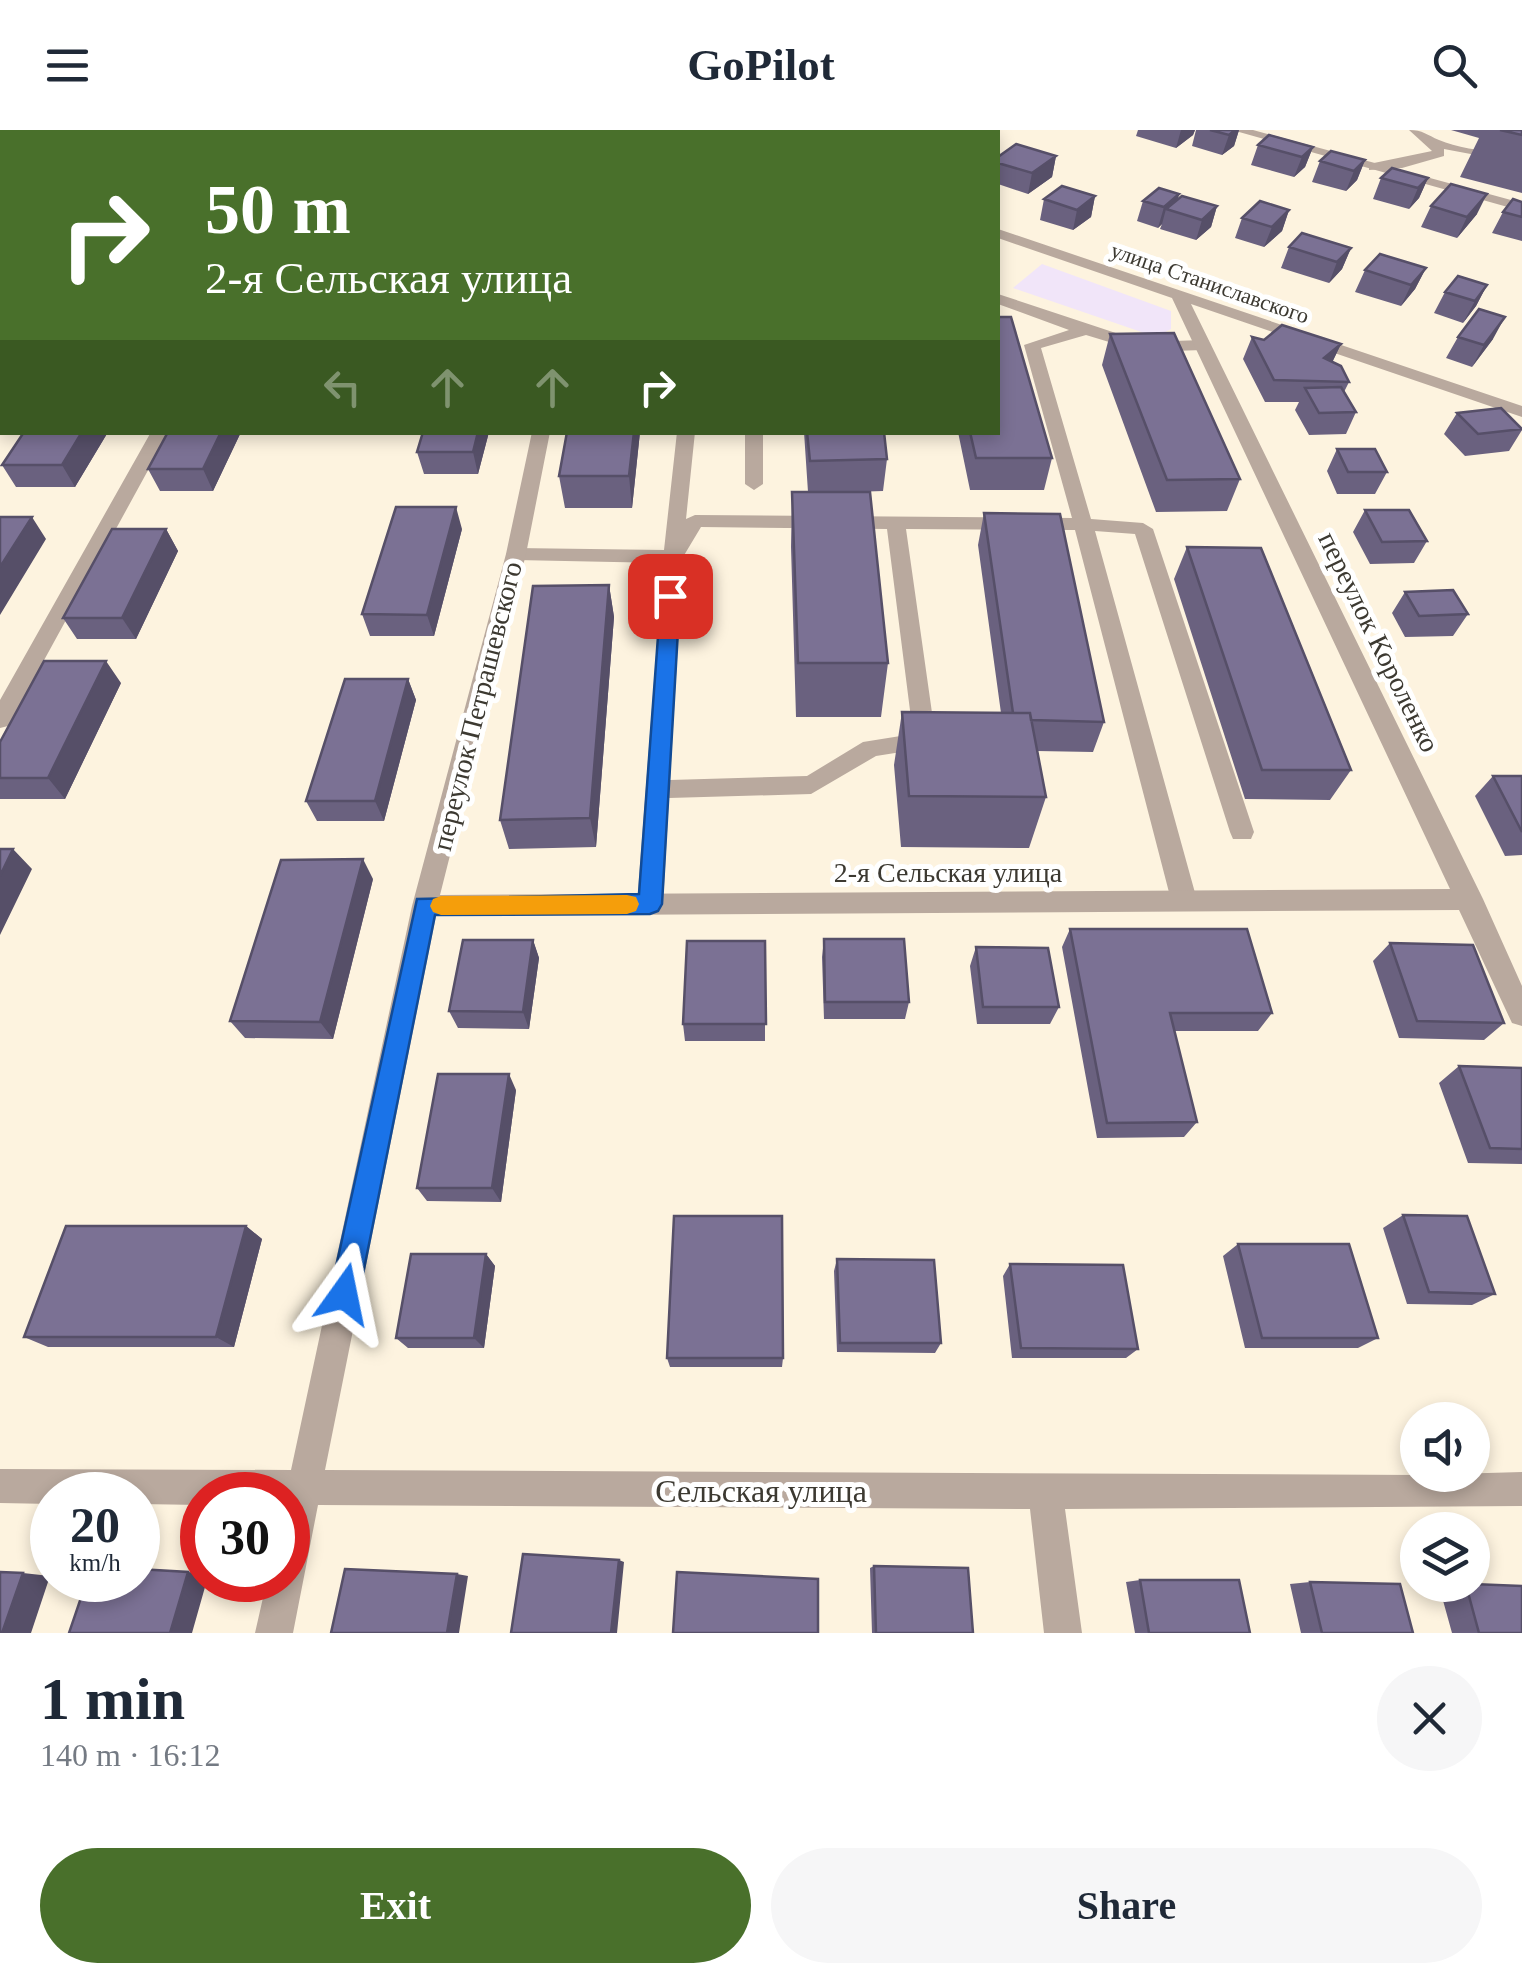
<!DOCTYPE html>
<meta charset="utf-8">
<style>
:root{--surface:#fff;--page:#f6f6f7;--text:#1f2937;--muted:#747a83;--accent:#49702b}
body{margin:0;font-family:Georgia,serif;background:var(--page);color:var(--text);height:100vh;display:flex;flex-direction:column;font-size:38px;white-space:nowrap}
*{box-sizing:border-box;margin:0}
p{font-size:32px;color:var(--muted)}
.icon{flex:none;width:55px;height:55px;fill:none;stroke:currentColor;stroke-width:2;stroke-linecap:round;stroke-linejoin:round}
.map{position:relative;height:1503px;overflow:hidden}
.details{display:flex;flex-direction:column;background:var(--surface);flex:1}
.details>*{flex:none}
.top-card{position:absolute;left:0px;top:0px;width:1000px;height:305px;box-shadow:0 5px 15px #0003;background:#49702b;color:#fff;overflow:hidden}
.fabs{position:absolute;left:1400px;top:1272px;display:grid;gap:20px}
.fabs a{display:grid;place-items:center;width:90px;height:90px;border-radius:50%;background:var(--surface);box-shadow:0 5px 15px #0003;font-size:50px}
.speed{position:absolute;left:30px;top:1342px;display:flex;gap:20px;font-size:50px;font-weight:700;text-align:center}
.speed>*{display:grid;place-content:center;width:130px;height:130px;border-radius:50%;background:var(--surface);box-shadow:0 5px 15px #0003;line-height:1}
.speed small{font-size:25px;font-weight:400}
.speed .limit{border:15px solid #d22;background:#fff;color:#111}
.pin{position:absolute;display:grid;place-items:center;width:85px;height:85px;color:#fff;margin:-42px;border-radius:20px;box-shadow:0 5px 15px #0006}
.me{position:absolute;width:110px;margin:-55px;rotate:12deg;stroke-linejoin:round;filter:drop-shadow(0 0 8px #0008)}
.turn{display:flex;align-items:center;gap:35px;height:210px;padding:0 40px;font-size:45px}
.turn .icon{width:130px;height:130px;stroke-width:2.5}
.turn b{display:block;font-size:70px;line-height:85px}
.lanes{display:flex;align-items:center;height:95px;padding:0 40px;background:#0003;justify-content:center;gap:50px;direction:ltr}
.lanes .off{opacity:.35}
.round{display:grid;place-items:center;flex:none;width:105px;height:105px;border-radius:52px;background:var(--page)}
.overview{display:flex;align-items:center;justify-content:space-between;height:170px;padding:0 40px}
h1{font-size:60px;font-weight:700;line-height:75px}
.action{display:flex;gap:20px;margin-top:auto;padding:20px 40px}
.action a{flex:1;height:115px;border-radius:60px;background:var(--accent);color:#fff;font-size:40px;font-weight:700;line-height:115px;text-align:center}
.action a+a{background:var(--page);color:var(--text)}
header{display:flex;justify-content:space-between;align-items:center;height:130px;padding:0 40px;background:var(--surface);font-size:45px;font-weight:700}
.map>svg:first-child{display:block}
.industrial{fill:#f1e5f9}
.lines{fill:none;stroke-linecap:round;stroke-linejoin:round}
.service{fill:#b9a99e;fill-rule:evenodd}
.minor{fill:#b9a99e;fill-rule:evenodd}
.secondary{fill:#9b8474;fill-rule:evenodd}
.wall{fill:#6a617f}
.shaded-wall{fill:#564f68}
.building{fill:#7b7194;stroke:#564f68;stroke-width:2.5}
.route{fill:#1a73e8;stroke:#114b97;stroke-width:2.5}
.slow{fill:#f59e0b}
.labels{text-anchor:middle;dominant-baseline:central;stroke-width:10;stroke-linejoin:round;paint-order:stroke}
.far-street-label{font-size:22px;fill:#3c3931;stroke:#fff}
.street-label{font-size:28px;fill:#3c3931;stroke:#fff}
.near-street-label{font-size:32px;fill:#3c3931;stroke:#fff}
</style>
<header><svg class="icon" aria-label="menu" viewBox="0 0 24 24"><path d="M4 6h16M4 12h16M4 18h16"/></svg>GoPilot<svg class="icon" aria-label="search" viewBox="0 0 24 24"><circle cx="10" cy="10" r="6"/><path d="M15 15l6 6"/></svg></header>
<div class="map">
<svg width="1522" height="1503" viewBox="0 0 1522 1503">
<rect width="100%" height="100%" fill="#fdf3df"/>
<path class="industrial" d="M1042,134L1171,181V199L1156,207L1013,158Z"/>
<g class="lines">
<path class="service" d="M1409,0C1423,0 1427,5 1439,10C1461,19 1499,25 1522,20V28L1508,31L1444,19V26L1402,38L1369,40V34L1432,21Z
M998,164L1143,212L1203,210L1211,215L1203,220L1142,222L1086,205L1041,218L1091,389L1143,393L1153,399L1254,702L1251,709H1233L1230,702L1135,404L1095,401L1197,770L1193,777L1184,780L1175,777L1171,770L1075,400L906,399L936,611L933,617L876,626L811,664L669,668L663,774L659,781L650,785L641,781L637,774L663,433L516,430L506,424L516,418L664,420L677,302H695L686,389L695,385L1072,388L1024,215L1069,200L998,174ZM701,397L887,399L913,604L863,612L807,646L670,650L683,427Z
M745,302H763V354L754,360L745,354Z"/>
<path class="minor" d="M706,0H724L725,2H707Z
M1232,0H1253L1522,73V81Z
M998,99L1522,276V287L1191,174L1483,769L1522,856V896L1512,893L1459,780L436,786L325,1340L1418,1345L1522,1342V1376L1065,1379L1082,1503H1044L1030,1379L318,1375L293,1503H255L267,1450H288V1365H202V1375L138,1374V1365H52V1374L0,1373V1339L291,1340L412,776L506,424L532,302H550L526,424L440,765L1450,759L1172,168L998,108Z
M151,302H169L8,596L0,598V570Z"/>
<path class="secondary" d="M0,67H2V75H0Z"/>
</g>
<path class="wall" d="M27,0H62L61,2H28Z
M69,0H140L139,2H70Z
M179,0H211L210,2H180Z
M788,0H882V2H789Z
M1138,0H1195L1193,5L1176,18L1136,6Z
M1196,0H1239L1234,16L1222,25L1192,16Z
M1451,0H1522V63L1460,47L1479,8Z
M1258,15L1313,17L1305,37L1294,47L1251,35Z
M1056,26L1052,47L1028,64L998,54V27Z
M1365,30L1357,50L1346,61L1312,52L1320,31Z
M1381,48H1428L1419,68L1409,79L1373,69Z
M1179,64L1178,69L1217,76L1211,97L1196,110L1160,99L1162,94L1158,98L1137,91L1143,71Z
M1095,66L1091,87L1073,100L1040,90L1044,69Z
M1522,72V111L1492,103L1503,82Z
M1431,76L1477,84L1457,108L1421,97Z
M1289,80L1282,101L1264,117L1235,108L1242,88Z
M1289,117L1351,118L1342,139L1329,153L1281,138Z
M1426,138L1415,159L1401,176L1355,162L1365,140Z
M1487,155L1476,176L1463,193L1434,183L1445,162Z
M1110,204L1240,349L1227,381L1156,382L1102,235Z
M1252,207L1264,210L1341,214L1332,232L1349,252L1344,262L1356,282L1346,304L1309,305L1295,280L1299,272H1265L1243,229Z
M1458,207L1493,209L1472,237L1446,228Z
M1457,283L1522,300L1509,321L1465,326L1444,304Z
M24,302H108L75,357H16L2,335Z
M168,302H241L213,361H160L148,339Z
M489,302L478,344H424L417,322Z
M567,302H640L632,378H565L559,346Z
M804,302H884L887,329L883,361L853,362L888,533L881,587H796L791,417L792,362H808Z
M958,302H998L1052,328L1044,360H970Z
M1337,319L1387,342L1375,364H1337L1327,341Z
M1365,380L1427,411L1414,433L1370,434L1353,402Z
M984,383L1104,592L1093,622L1037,621L1046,667L1029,718L901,717L894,635L902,582L1001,583L978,415Z
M166,399L178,421L136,509H77L63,488Z
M462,399L434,506H370L362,484Z
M1187,417L1351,640L1330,670L1245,669L1174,449Z
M609,455L614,487L596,717L509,719L500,690Z
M1405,462L1468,484L1453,506L1405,507L1392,483Z
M408,549L416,570L384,691H317L306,671Z
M121,553L65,669H0V612Z
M1493,646H1522V725L1505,726L1475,666Z
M373,749L333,909L245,908L230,891Z
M1070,799L1272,883L1258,901H1174L1197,992L1184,1007L1097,1008L1062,817Z
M824,809L909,872L905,889H824L822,827Z
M533,810L539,828L529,899L458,898L449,881Z
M765,811V911H685L683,894Z
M1390,813L1504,893L1484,910L1399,908L1373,831Z
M976,817L1059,877L1050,894H977L970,836Z
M1459,936L1522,938V1034L1468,1033L1439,953Z
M516,960L501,1072L427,1071L417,1058Z
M1403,1085L1495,1164L1472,1175L1407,1174L1383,1098Z
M246,1096L262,1109L234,1217H48L24,1207Z
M1238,1114L1378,1208L1358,1218H1245L1223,1126Z
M486,1124L495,1136L484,1218H408L396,1208Z
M837,1129L941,1213L935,1223L837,1222L834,1141Z
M1010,1134L1138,1219L1126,1228H1012L1003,1146Z
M667,1228H783L782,1237H670Z
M874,1436L973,1503H872L870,1438Z
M1140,1450L1250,1503H1135L1126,1452Z
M1310,1452L1413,1503H1301L1290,1454Z
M1472,1455L1522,1503H1452L1439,1456Z"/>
<path class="shaded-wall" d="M794,0H822L821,2H794Z
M846,0H882V2H832Z
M1181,0H1195L1193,5L1176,18Z
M1235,0H1239L1234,16L1222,25L1229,5Z
M1313,17L1305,37L1294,47L1302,27Z
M1056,26L1052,47L1028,64L1032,43Z
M1365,30L1357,50L1346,61L1354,41Z
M1428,48L1419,68L1409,79L1418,58Z
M1179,64L1174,81L1166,79L1162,94L1158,98L1164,77Z
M1487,64L1477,84L1457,108L1467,87Z
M1095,66L1091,87L1073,100L1077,80Z
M1217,76L1211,97L1196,110L1202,90Z
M1289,80L1282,101L1264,117L1272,97Z
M2,92V115H0V93Z
M1351,118L1342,139L1329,153L1337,132Z
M1426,138L1415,159L1401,176L1411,155Z
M1487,155L1476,176L1463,193L1475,171Z
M1505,187L1493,209L1472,237L1484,215Z
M1341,214L1331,235L1324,228Z
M82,302H108L75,357L62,335Z
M221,302H241L213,361L203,339Z
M478,302H489L478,344L473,322Z
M634,302H640L632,378L629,346Z
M456,377L462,399L434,506L427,485Z
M32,387L46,409L0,485V437Z
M166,399L178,421L136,509L122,488Z
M609,455L614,487L596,717L590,688Z
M106,531L121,553L65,669L48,648Z
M408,549L416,570L384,691L375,671Z
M13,719L32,739L0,805V746Z
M363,729L373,749L333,909L320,892Z
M533,810L539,828L529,899L523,882Z
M509,944L516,960L501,1072L492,1058Z
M246,1096L262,1109L234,1217L216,1207Z
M486,1124L495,1136L484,1218L474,1208Z
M619,1430L624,1432L617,1503H611Z
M188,1442L202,1443V1450H207L192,1503H170Z
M23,1443L50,1446L31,1503H2Z
M457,1444L468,1446L459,1503H447Z"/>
<path class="building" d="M1210,0H1235L1229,5Z
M1500,0H1522V5Z
M1269,5L1313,17L1302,27L1258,15Z
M1016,14L1056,26L1032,43L998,33V27Z
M1331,21L1365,30L1354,41L1320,31Z
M1392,38L1428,48L1418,58L1381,48Z
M1451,54L1487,64L1467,87L1431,76Z
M1062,56L1095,66L1077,80L1044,69Z
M1159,58L1179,64L1164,77L1143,71Z
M1182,66L1217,76L1202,90L1166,79Z
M1513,69L1522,72V87L1503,82Z
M1260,71L1289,80L1272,97L1242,88Z
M0,74H2V92L0,93Z
M1302,103L1351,118L1337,132L1289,117Z
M1380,124L1426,138L1411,155L1365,140Z
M1458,146L1487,155L1475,171L1445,162Z
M1479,179L1505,187L1484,215L1458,207Z
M998,187H1011L1052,328H976L970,302H998Z
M1282,195L1341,214L1324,228L1341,236L1349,252L1274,250L1252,207L1264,210Z
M1174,203L1240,349L1167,350L1110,204Z
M1341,257L1356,282L1319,283L1305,258Z
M1501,278L1522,299L1478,304L1457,283Z
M24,302H82L62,335H2Z
M168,302H221L203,339H148Z
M423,302H478L473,322H417Z
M567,302H634L629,346H559Z
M807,302H884L887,329L810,331Z
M1337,319H1375L1387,342H1348Z
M792,362H870L888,533H798Z
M396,377H456L427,485L362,484Z
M1365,380H1409L1427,411L1382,412Z
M984,383L1060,384L1104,592L1031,590L1030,583H1013Z
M0,387H32L0,437Z
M112,399H166L122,488H63Z
M1187,417L1261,418L1351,640H1262Z
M609,455L590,688L500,690L533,456Z
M1453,460L1468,484L1419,486L1405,462Z
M44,531H106L48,648H0V612Z
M345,549H408L375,671H306Z
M902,582L1030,583L1046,667L909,666Z
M1493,646H1522V702Z
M0,719H13L0,746Z
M363,729L320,892L230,891L281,730Z
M1070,799H1247L1272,883H1170L1197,992L1107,993Z
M824,809H904L909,872H825Z
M463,810H533L523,882L449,881Z
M687,811H765L766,894H683Z
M1390,813L1473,815L1504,893L1417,891Z
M976,817L1048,818L1059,877H983Z
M1459,936L1522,938V1019L1490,1018Z
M438,944H509L492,1058H417Z
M1403,1085L1467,1086L1495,1164L1429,1162Z
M674,1086H782L783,1228H667Z
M66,1096H246L216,1207H24Z
M1238,1114H1349L1378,1208H1262Z
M411,1124H486L474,1208H396Z
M837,1129L934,1130L941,1213H840Z
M1010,1134L1123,1135L1138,1219L1021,1218Z
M523,1424L619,1430L611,1503H511Z
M874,1436L968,1438L973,1503H876Z
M138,1439L188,1442L170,1503H69L87,1450H138Z
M345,1439L457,1444L447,1503H331Z
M0,1442L23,1443L2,1503H0Z
M677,1442L818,1449V1503H673Z
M1140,1450H1239L1250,1503H1149Z
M1310,1452L1400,1454L1413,1503H1322Z
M1472,1454L1522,1456V1503H1479L1466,1455Z"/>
<path class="route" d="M670,459L680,466L662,774L658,781L650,784L435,785L359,1164L354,1174L344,1178L334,1174L330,1164L417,769L639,764L661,466Z"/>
<path class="slow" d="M627,765L636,767L639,774L636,781L627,784L441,785L433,782L430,776L433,769L441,766Z"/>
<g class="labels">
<g class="far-street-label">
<text transform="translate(1210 153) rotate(19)">улица Станиславского</text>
</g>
<g class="street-label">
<text transform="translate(1379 512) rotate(64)">переулок Короленко</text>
<text transform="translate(477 576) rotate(-76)">переулок Петрашевского</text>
<text x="948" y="742">2-я Сельская улица</text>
</g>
<g class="near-street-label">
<text x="761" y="1361">Сельская улица</text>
</g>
</g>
</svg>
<div class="fabs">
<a><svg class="icon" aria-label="sound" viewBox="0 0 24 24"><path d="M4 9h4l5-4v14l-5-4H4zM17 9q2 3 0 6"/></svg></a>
<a><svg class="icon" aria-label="layers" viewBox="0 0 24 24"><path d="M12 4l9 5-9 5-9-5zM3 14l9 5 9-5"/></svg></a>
</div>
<div class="speed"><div>20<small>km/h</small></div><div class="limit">30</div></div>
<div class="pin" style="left:670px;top:466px;background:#d93025"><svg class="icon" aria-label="arrive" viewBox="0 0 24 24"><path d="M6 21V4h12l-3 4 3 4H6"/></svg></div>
<svg class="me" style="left:344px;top:1164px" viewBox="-20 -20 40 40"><path d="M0-17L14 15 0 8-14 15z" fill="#1a73e8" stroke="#fff" stroke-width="4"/></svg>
<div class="top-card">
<div class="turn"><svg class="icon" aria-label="right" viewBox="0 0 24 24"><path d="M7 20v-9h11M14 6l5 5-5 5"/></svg><div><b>50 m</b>2-я Сельская улица</div></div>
<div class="lanes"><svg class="icon off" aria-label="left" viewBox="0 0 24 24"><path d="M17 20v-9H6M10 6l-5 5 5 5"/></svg><svg class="icon off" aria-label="ahead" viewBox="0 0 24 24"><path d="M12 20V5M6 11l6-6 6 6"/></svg><svg class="icon off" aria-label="ahead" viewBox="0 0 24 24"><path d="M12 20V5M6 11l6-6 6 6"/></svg><svg class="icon" aria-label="right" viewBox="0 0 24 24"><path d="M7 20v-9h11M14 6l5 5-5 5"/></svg></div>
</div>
</div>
<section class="details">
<div class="overview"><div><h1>1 min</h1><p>140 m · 16:12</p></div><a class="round"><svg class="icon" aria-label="close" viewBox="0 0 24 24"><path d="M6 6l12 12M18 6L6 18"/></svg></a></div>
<div class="action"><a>Exit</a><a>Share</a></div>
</section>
